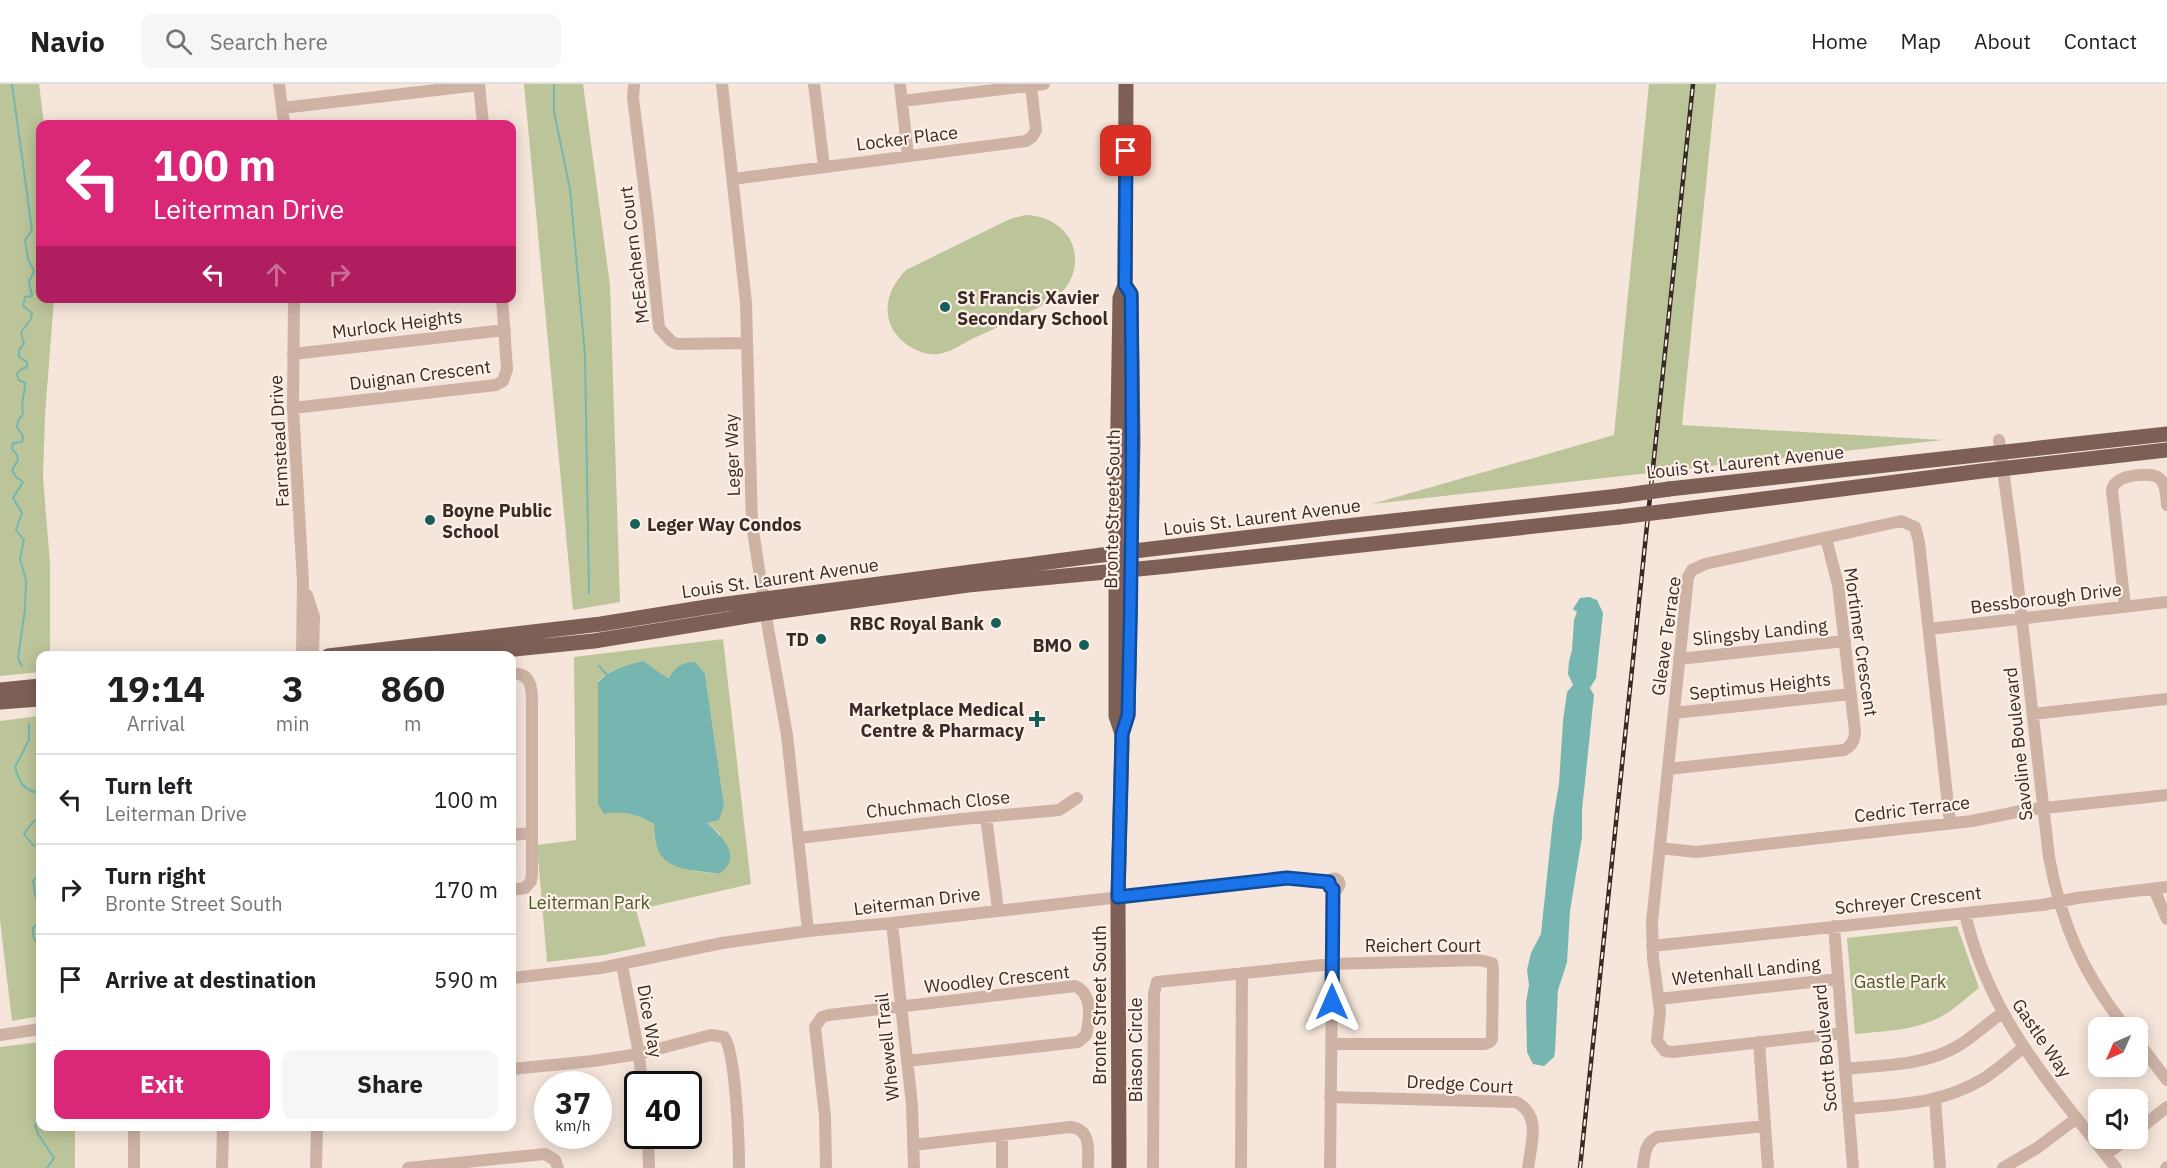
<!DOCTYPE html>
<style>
:root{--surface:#fff;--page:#f6f6f6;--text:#202124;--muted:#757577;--line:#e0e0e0;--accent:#db2777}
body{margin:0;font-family:"IBM Plex Sans",sans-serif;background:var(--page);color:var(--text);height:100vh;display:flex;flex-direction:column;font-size:22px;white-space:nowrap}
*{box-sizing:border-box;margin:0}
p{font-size:20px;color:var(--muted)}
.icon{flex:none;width:33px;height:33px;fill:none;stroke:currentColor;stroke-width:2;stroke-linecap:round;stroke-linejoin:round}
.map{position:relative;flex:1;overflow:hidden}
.details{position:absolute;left:36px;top:567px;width:480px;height:480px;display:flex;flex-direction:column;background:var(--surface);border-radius:12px;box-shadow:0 3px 15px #0003}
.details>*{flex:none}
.hud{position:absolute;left:36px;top:36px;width:480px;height:183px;border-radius:12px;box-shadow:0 3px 15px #0003;background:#db2777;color:#fff;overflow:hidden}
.needle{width:39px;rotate:225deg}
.buttons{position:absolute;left:2088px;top:933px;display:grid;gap:12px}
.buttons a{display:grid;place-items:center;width:60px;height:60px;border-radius:12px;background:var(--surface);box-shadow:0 3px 15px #0003;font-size:30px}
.speed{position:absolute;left:534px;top:987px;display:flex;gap:12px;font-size:30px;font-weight:700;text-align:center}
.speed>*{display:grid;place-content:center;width:78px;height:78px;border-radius:50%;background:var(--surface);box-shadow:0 3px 15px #0003;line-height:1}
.speed small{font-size:15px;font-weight:400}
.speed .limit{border:3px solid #111;border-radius:9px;background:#fff;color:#111}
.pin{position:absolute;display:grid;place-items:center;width:51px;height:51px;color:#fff;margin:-26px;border-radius:12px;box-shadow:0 3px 9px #0006}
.me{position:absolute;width:66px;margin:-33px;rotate:0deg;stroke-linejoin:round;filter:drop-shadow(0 0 4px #0008)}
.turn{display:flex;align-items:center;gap:21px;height:126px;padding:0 18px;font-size:27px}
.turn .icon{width:78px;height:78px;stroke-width:2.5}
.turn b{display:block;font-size:42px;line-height:51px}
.lanes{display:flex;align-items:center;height:57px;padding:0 18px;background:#0003;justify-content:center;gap:30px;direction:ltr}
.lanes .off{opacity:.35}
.eta{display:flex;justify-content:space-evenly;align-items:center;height:102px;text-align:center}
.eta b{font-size:36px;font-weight:800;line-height:42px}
.button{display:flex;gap:12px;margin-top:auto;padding:12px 18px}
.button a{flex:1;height:69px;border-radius:12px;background:var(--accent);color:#fff;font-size:24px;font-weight:800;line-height:69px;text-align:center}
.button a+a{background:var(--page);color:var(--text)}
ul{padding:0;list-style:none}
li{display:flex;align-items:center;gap:18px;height:90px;padding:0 18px;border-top:2px solid var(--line)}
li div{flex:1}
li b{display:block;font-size:22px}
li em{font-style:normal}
header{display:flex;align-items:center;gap:36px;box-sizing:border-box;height:84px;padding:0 30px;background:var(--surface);border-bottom:2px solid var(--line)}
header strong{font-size:28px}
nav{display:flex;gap:33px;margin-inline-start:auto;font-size:21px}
.search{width:420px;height:54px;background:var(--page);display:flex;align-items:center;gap:15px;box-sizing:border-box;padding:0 21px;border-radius:12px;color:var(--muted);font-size:22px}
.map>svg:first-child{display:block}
.green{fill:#bcc599;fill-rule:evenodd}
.water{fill:#76b5b0}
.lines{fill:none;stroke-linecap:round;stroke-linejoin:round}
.stream{stroke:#76b5b0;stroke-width:2}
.minor{stroke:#ceb3a5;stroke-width:12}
.major{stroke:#7d5f56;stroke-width:15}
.rail-casing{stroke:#392a27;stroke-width:4.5}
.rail{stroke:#fcf0e7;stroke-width:2;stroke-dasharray:7;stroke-linecap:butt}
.major-bridge{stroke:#7d5f56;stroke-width:15}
.route-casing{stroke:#114b97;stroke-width:15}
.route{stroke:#1a73e8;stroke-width:10}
.poi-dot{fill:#185f5b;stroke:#fcf0e7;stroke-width:2}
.labels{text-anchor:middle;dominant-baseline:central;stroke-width:4.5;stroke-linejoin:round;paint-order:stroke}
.street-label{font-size:18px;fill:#392a27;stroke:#fcf0e7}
.poi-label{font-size:18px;font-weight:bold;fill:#392a27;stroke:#fcf0e7;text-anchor:end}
.park-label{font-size:18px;fill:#4e5a28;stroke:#fcf0e7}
</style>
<header>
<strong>Navio</strong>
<div class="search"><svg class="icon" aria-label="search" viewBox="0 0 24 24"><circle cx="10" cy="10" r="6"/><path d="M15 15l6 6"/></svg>Search here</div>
<nav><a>Home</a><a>Map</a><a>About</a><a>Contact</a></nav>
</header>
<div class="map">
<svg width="2167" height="1084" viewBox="0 0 2167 1084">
<rect width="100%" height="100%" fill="#f5e5da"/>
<path class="green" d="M0,0H39L44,40H40V214L54,215L45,331L43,393L50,479V571L40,572V588L0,592Z
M524,0H583L610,201L620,518L573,526Z
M1649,0H1716L1682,341L1943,356L1372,420L1614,351Z
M1025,131C1074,132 1093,183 1055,215C1028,229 1000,242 972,255C962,260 949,269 938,270C918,272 894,256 889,236C884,216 893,200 906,186L1010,135Z
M723,555L751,800L636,826L646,862L604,871L547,878L537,761L576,756L574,573ZM643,577C650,582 655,586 662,591C669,597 695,591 705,590L724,721L706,738L720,750L719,790L694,787L656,755L654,740C637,730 617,727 598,720V597C611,585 625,581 643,577Z
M40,632V932L12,937L0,836V637Z
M1957,842L1979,904C1967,913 1955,925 1942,932C1915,947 1884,947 1855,950L1847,854Z
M40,958V1042L75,1043V1084H0V963Z"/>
<path class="water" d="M1589,513L1597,516L1603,529L1596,594L1590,604L1594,611L1582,726V753L1570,827L1567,878L1558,906L1555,967L1554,973L1544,982L1533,980L1527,968L1526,919L1529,901L1527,886L1531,869L1541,850L1553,735L1559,700L1563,637L1567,608L1573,601L1568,590L1569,577L1572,566L1574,536L1577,528L1573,525L1580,514Z
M643,577C652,582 660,591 669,594C676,583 681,578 695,578L705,590L724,721L719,736L707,739C722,752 744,774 719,790C700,786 669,788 659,768C655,759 655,749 654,740C638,731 623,726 604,730L598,720V598C611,585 625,581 643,577Z"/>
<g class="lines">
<path class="stream" d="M12,0L32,146L25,156L28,175L34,187L29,198L32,212L25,213L23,222L32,229L31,235L21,248L24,260L19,266V273L27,278V283L20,286L17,290L19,296L25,299C25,312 20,317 23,330L18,337L17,343L23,352L22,358L13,359L12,365L17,371L18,376L12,386L16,393L23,398L13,414L22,429L16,446L24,456L20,475L26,496L25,525L18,574L22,582
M554,0V28L570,105L585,271L589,509
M599,582L607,591
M29,640V656L15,683C20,700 23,705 40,710
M40,734L33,738L24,750L32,760L40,765
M40,791L33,797L36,814L40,817
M40,837L33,844C32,851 34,857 40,861
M40,1036L35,1041L38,1050L54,1074L47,1084"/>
<path class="minor" d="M279,0L284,40
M479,0L483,40
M634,0L633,14L648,134L659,244L671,257L677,260L747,259
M722,0L746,219L752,440L767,538L787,651L808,847
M814,0L824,83
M900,0L908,72
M902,17L1044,0
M282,24L479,1
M733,95L1026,57L1032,53L1036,46L1031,2
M294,214L293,324L303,498L302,572
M293,270L505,246
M293,324L496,301L503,297L507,285L502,214
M1999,356L2014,467L2049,773C2061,839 2083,890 2126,944
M307,511L314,533L313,572
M2125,523L2112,406C2113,402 2114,400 2117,398C2124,391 2151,388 2159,394C2167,400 2166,413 2167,421
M1929,545L2167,518
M1679,575L1845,557
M512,590C531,588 532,604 532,619V790L531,797L525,804L512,806
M1674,629L1851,610
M2033,630L2167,615
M1668,685L1844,666C1852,662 1855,656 1855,647L1838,501L1826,454
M986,733L998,826
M512,751L531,749
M799,754L962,735L1059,726L1077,714
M1660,764L1696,768L1972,737L2026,726L2167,711
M1328.5 800a5.5 5.5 0 1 1 11 0a5.5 5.5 0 1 1-11 0Z
M2154,805L2167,835
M1965,829C1988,933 2053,1003 2116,1084
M892,839L912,1021L914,1084
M1834,842L1853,1084
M1652,862L2042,821L2077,814L2167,803
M622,881L639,970L642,1000
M512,894L601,884L722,859L808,847L892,839L1287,794L1329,798
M1659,915L1838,895
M1842,949L1673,968L1665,967L1657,957L1660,927L1653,874L1652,838L1688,493L1692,486L1705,480L1901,437L1915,443L1919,458L1950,739
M0,951L40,945
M1759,958L1768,1084
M2138,958L2167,996
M512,985L593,977L639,970L711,951L724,953C736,968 739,1060 739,1084
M1845,985C1883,981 1924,982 1958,962C1973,953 1987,940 2002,929
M1330,1013L1516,1018C1542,1031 1531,1060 1528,1084
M1935,1015L1940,1084
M1849,1025C1898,1020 1939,1021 1983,995C1997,986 2010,974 2023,964
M2138,1046L2167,1023
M1002,1051V1084
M648,1052L649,1084
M913,1061L1070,1043C1092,1045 1088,1067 1088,1084
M2106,1071L2127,1054
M134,1084V1042
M222,1084L223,1042
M316,1084L317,1042
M408,1084L545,1070L555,1076L558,1084
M826,1084L825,1032L815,943L822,933L829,931L1075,902C1093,910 1090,934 1086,951L1078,958L907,977
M1153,1084L1154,909L1157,898L1332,880L1479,876L1492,879L1493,885L1492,955L1490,958L1485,960H1332
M1241,1084L1242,889
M1330,1084L1333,805
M1643,1084C1645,1071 1644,1060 1657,1053L1765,1042
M2003,1084L2037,1064L2077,1034
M2166,1084L2167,1083"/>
<path class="major" d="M1669,405L2167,350
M1669,427L1982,387L2167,366
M328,572L601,540L719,521L1117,469L1328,444L1619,412
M444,572L594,557L766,529L968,501L1159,483L1619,433
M0,606L40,602
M0,618L40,615
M1122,650L1128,631L1133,357L1131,210L1125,201
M1119,1084L1118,813L1122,660V650L1116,632V458L1120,214L1125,201L1126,0"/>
<g class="rail-casing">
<path id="rail" d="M1580,1084L1693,0"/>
</g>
<use href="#rail" class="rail"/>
<path class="major-bridge" d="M1619,412L1669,405
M1619,433L1669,427"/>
</g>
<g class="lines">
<g class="route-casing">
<path id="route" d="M1126,67L1125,201L1131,210C1133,350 1132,490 1128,631L1122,650L1118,813L1287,794L1329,798L1330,803L1333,805L1332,918"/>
</g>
<use href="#route" class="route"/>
</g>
<g class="poi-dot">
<circle cx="945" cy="223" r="6"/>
<circle cx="430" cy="436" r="6"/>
<circle cx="635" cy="440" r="6"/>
<circle cx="996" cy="539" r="6"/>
<circle cx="821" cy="555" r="6"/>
<circle cx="1084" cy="561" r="6"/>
<path d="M1034 626h6v6h6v6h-6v6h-6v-6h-6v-6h6z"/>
</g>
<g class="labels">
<g class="street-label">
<text transform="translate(907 54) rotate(-7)">Locker Place</text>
<text transform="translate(634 171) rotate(-97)">McEachern Court</text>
<text transform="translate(397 240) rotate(-7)">Murlock Heights</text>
<text transform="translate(420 291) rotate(-7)">Duignan Crescent</text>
<text transform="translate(279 357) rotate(-93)">Farmstead Drive</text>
<text transform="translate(732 371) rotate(-92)">Leger Way</text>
<text transform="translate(1745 378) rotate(-6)">Louis St. Laurent Avenue</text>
<text transform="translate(1112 425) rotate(-89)">Bronte Street South</text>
<text transform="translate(1262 433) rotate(-7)">Louis St. Laurent Avenue</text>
<text transform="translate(780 494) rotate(-8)">Louis St. Laurent Avenue</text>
<text transform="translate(2046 514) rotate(-7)">Bessborough Drive</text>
<text transform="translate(1760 548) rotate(-6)">Slingsby Landing</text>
<text transform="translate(1666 552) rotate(-82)">Gleave Terrace</text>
<text transform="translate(1861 558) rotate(82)">Mortimer Crescent</text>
<text transform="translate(1760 602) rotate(-6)">Septimus Heights</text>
<text transform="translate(2018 660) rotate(-96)">Savoline Boulevard</text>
<text transform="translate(938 720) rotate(-6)">Chuchmach Close</text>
<text transform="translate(1912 725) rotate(-7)">Cedric Terrace</text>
<text transform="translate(1908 816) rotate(-6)">Schreyer Crescent</text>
<text transform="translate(917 817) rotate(-7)">Leiterman Drive</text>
<text x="1423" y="861">Reichert Court</text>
<text transform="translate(1746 887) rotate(-6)">Wetenhall Landing</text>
<text transform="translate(997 895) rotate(-6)">Woodley Crescent</text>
<text transform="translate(1099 921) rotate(-90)">Bronte Street South</text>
<text transform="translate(650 937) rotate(80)">Dice Way</text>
<text transform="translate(2042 954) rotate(56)">Gastle Way</text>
<text transform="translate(887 963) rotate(-96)">Whewell Trail</text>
<text transform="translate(1825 964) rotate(-95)">Scott Boulevard</text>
<text transform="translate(1135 966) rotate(-90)">Biason Circle</text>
<text transform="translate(1460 1000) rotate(3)">Dredge Court</text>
</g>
<g class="poi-label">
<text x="957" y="213" text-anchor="start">St Francis Xavier<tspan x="957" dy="21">Secondary School</tspan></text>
<text x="442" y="426" text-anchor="start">Boyne Public<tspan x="442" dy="21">School</tspan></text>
<text x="647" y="440" text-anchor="start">Leger Way Condos</text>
<text x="984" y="539">RBC Royal Bank</text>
<text x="809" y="555">TD</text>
<text x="1072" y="561">BMO</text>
<text x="1024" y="625">Marketplace Medical<tspan x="1024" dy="21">Centre &amp; Pharmacy</tspan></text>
</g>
<g class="park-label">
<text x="589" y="818">Leiterman Park</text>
<text x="1900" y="897">Gastle Park</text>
</g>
</g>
</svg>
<div class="buttons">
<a><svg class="needle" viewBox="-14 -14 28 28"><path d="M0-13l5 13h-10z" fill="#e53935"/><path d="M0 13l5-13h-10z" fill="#757577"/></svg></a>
<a><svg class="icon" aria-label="sound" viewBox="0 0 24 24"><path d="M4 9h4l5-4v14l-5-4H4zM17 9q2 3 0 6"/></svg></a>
</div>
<div class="speed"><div>37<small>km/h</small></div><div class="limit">40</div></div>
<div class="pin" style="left:1126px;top:67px;background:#d93025"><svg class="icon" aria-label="arrive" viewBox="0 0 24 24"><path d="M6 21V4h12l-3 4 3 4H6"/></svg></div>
<svg class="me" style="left:1332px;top:918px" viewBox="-20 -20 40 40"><path d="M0-17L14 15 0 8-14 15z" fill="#1a73e8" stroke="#fff" stroke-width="4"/></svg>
<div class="hud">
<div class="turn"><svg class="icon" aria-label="left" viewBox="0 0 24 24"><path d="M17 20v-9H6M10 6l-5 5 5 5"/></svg><div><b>100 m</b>Leiterman Drive</div></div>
<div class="lanes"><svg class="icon" aria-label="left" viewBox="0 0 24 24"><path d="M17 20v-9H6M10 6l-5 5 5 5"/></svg><svg class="icon off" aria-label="ahead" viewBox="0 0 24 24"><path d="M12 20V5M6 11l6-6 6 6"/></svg><svg class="icon off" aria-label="right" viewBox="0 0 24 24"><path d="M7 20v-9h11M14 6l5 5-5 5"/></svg></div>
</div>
<section class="details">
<div class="eta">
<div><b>19:14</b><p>Arrival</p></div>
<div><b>3</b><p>min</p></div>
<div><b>860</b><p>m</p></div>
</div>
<ul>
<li><svg class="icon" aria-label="left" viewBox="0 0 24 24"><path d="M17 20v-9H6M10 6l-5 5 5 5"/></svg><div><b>Turn left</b><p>Leiterman Drive</p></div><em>100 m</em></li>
<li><svg class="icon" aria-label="right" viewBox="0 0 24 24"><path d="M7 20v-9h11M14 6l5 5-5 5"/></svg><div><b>Turn right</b><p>Bronte Street South</p></div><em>170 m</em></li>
<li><svg class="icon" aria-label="arrive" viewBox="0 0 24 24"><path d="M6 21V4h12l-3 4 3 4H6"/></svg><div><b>Arrive at destination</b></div><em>590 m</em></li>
</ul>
<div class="button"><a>Exit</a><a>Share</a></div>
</section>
</div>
